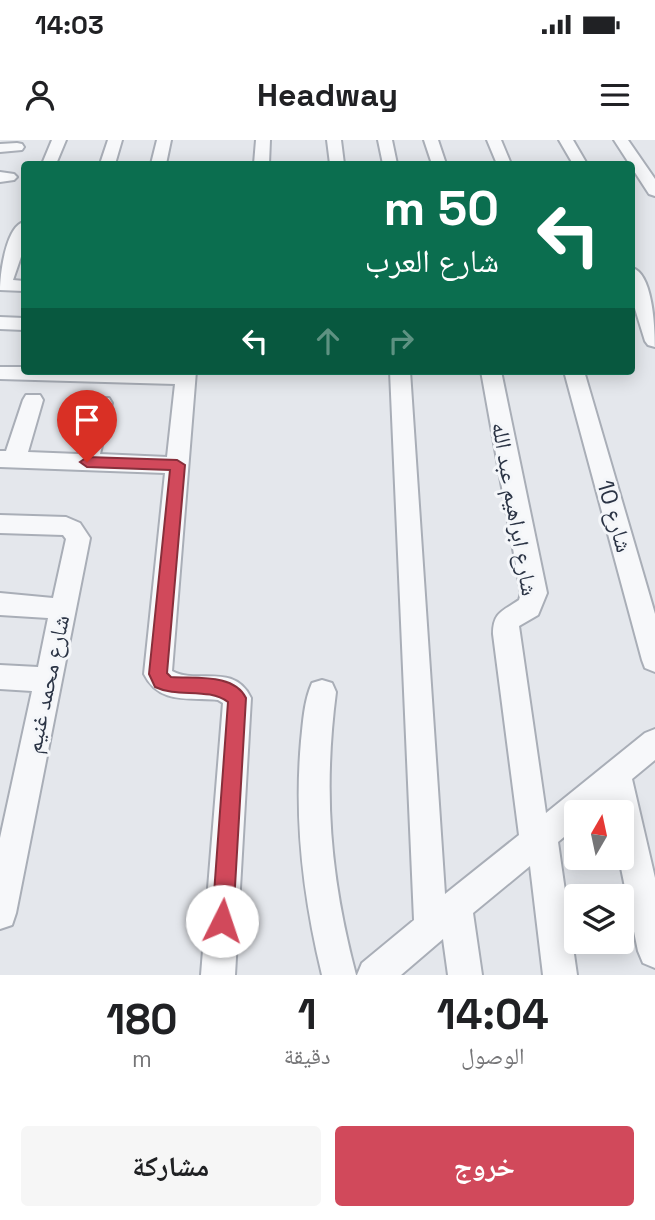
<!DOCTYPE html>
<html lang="ar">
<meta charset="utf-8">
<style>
:root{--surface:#fff;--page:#f6f6f6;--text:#202124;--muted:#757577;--accent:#d1495b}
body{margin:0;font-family:"Space Grotesk","Noto Naskh Arabic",sans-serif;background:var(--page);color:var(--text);direction:rtl;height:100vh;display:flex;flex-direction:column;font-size:26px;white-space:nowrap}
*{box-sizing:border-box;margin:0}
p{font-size:23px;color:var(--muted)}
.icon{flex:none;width:38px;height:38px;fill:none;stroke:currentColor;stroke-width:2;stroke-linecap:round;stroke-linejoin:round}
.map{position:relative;height:835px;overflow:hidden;direction:ltr}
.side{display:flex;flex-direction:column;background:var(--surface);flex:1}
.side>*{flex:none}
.banner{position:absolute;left:21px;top:21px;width:614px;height:214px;border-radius:7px;box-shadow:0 4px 18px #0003;direction:rtl;background:#0b6e4f;color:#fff;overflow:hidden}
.needle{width:46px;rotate:9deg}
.tools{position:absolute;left:564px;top:660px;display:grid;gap:14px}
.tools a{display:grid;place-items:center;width:70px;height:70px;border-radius:7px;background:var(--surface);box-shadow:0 4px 18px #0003;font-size:35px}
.pin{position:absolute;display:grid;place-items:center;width:60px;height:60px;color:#fff;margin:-72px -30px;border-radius:50% 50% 50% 0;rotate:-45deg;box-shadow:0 0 7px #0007}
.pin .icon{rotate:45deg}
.me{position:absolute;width:77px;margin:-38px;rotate:4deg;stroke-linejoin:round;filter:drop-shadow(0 0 5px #0008)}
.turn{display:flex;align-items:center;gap:24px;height:147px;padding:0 21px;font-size:32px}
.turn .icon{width:91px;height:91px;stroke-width:2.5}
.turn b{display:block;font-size:49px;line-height:60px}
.lanes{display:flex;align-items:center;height:66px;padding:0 21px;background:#0003;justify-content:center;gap:35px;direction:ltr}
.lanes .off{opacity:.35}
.eta{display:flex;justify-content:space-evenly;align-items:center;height:119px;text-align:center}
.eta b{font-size:42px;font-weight:800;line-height:49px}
.cta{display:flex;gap:14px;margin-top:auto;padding:14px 21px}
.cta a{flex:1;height:80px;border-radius:7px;background:var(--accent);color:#fff;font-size:28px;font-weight:800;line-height:80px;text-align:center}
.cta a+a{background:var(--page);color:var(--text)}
.status{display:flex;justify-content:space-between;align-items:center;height:49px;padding:0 35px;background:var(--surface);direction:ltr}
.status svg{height:19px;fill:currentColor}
header{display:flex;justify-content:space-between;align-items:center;height:91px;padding:0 21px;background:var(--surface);font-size:32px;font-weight:800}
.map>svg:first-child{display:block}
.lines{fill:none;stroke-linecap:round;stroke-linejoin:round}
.minor-casing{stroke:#a9aeb7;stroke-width:4}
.minor{fill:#f7f8fa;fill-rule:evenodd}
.route{fill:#d1495b;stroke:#882f3b;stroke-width:2}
.labels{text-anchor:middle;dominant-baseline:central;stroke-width:6;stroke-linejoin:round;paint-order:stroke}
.street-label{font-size:23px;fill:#2b3445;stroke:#f4f6f9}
</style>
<div class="status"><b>14:03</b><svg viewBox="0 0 49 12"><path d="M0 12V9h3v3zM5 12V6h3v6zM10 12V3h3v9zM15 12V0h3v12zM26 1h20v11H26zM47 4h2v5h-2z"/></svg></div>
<header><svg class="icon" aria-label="menu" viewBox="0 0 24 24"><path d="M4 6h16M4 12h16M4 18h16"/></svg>Headway<svg class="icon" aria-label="person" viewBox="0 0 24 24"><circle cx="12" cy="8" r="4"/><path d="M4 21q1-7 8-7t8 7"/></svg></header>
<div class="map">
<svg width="655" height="835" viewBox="0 0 655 835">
<rect width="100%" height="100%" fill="#e4e7ec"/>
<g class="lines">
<g class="minor-casing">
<path id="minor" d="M52,0H66L56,24H42Z
M108,0H122L115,24H100Z
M157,0H171L166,24H151Z
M256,0H270L269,24H254Z
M327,0H341L344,24H330Z
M378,0H392L397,24H383Z
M424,0H438L446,24H432Z
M487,0H501L511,24H497Z
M559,0H573L587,24H573Z
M614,0H628L655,39V56L649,54Z
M17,3L22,4L24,7L22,10L0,12V4Z
M0,32L14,34L17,37L14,40L0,42Z
M24,82V108L13,140L24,141V151L0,150C0,134 6,86 24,82Z
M632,128C653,133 655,189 655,207L648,205L645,201L632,159Z
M0,177L24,178V190L0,189Z
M0,227H24V231H196L172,531C196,545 234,522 251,558L235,835H201L223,563L218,560C190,557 159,565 144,534L165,333L0,327V311H6L23,260L26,255H40L43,260L28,312L78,314L92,263L95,258H109L112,263L100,314L167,317L175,244L0,239Z
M390,231H410L445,754L519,695L493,494C493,472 503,471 519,460L521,453L481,231H501L547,453L538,475L519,486L546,673L645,593L655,589V620L632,639L655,738V828L643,823L638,811L619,718H621V672H609L607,661L594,672H576V687L558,702L577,835H543L530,726L473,773L482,835H448L443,799L401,835H357L362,823L414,780Z
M564,231H584L655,474V532L645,528L642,520Z
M0,375L66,377L80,383L90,398L16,773L12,785L0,789V698L32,551L0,549V525L38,527L48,478L0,475V453L53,458L66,399L63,395L0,393Z
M322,540L332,543L336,552C323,652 330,737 356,835H322C303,757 294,681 301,601C303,582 304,561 312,543Z"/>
</g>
<use href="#minor" class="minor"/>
</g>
<path class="route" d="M87,317L177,320L185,325L167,533L171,537C195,539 234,533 246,558L233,781L230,788L222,792L215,788L212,781L228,562C208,547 178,558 155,547L149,534L170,330L87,327L80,322Z"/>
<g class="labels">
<g class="street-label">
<text transform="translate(515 369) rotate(80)">شارع ابراهيم عبد الله</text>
<text transform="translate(615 376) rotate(74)">شارع 10</text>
<text transform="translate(47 544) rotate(-78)">شارع محمد غنيم</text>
</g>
</g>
</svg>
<div class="tools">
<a><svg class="needle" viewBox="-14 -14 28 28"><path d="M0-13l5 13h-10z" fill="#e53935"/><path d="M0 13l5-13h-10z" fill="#757577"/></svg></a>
<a><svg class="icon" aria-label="layers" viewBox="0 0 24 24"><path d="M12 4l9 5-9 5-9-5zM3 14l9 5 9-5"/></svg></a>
</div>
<div class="pin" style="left:87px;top:322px;background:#d93025"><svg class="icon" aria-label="arrive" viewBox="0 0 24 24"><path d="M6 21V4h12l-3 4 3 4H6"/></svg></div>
<svg class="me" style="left:222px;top:781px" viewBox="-20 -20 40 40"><circle r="19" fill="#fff"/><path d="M0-13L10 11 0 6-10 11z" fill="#d1495b"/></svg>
<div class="banner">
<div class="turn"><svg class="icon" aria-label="left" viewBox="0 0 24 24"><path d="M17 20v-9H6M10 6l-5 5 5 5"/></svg><div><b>50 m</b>شارع العرب</div></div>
<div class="lanes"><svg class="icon" aria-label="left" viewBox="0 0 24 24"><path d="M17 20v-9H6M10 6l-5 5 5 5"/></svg><svg class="icon off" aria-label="ahead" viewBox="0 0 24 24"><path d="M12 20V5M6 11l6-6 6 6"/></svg><svg class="icon off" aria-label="right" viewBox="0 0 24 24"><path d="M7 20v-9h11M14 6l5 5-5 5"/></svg></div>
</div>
</div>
<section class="side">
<div class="eta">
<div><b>14:04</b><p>الوصول</p></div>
<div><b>1</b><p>دقيقة</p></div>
<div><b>180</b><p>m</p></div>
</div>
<div class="cta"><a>خروج</a><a>مشاركة</a></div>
</section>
